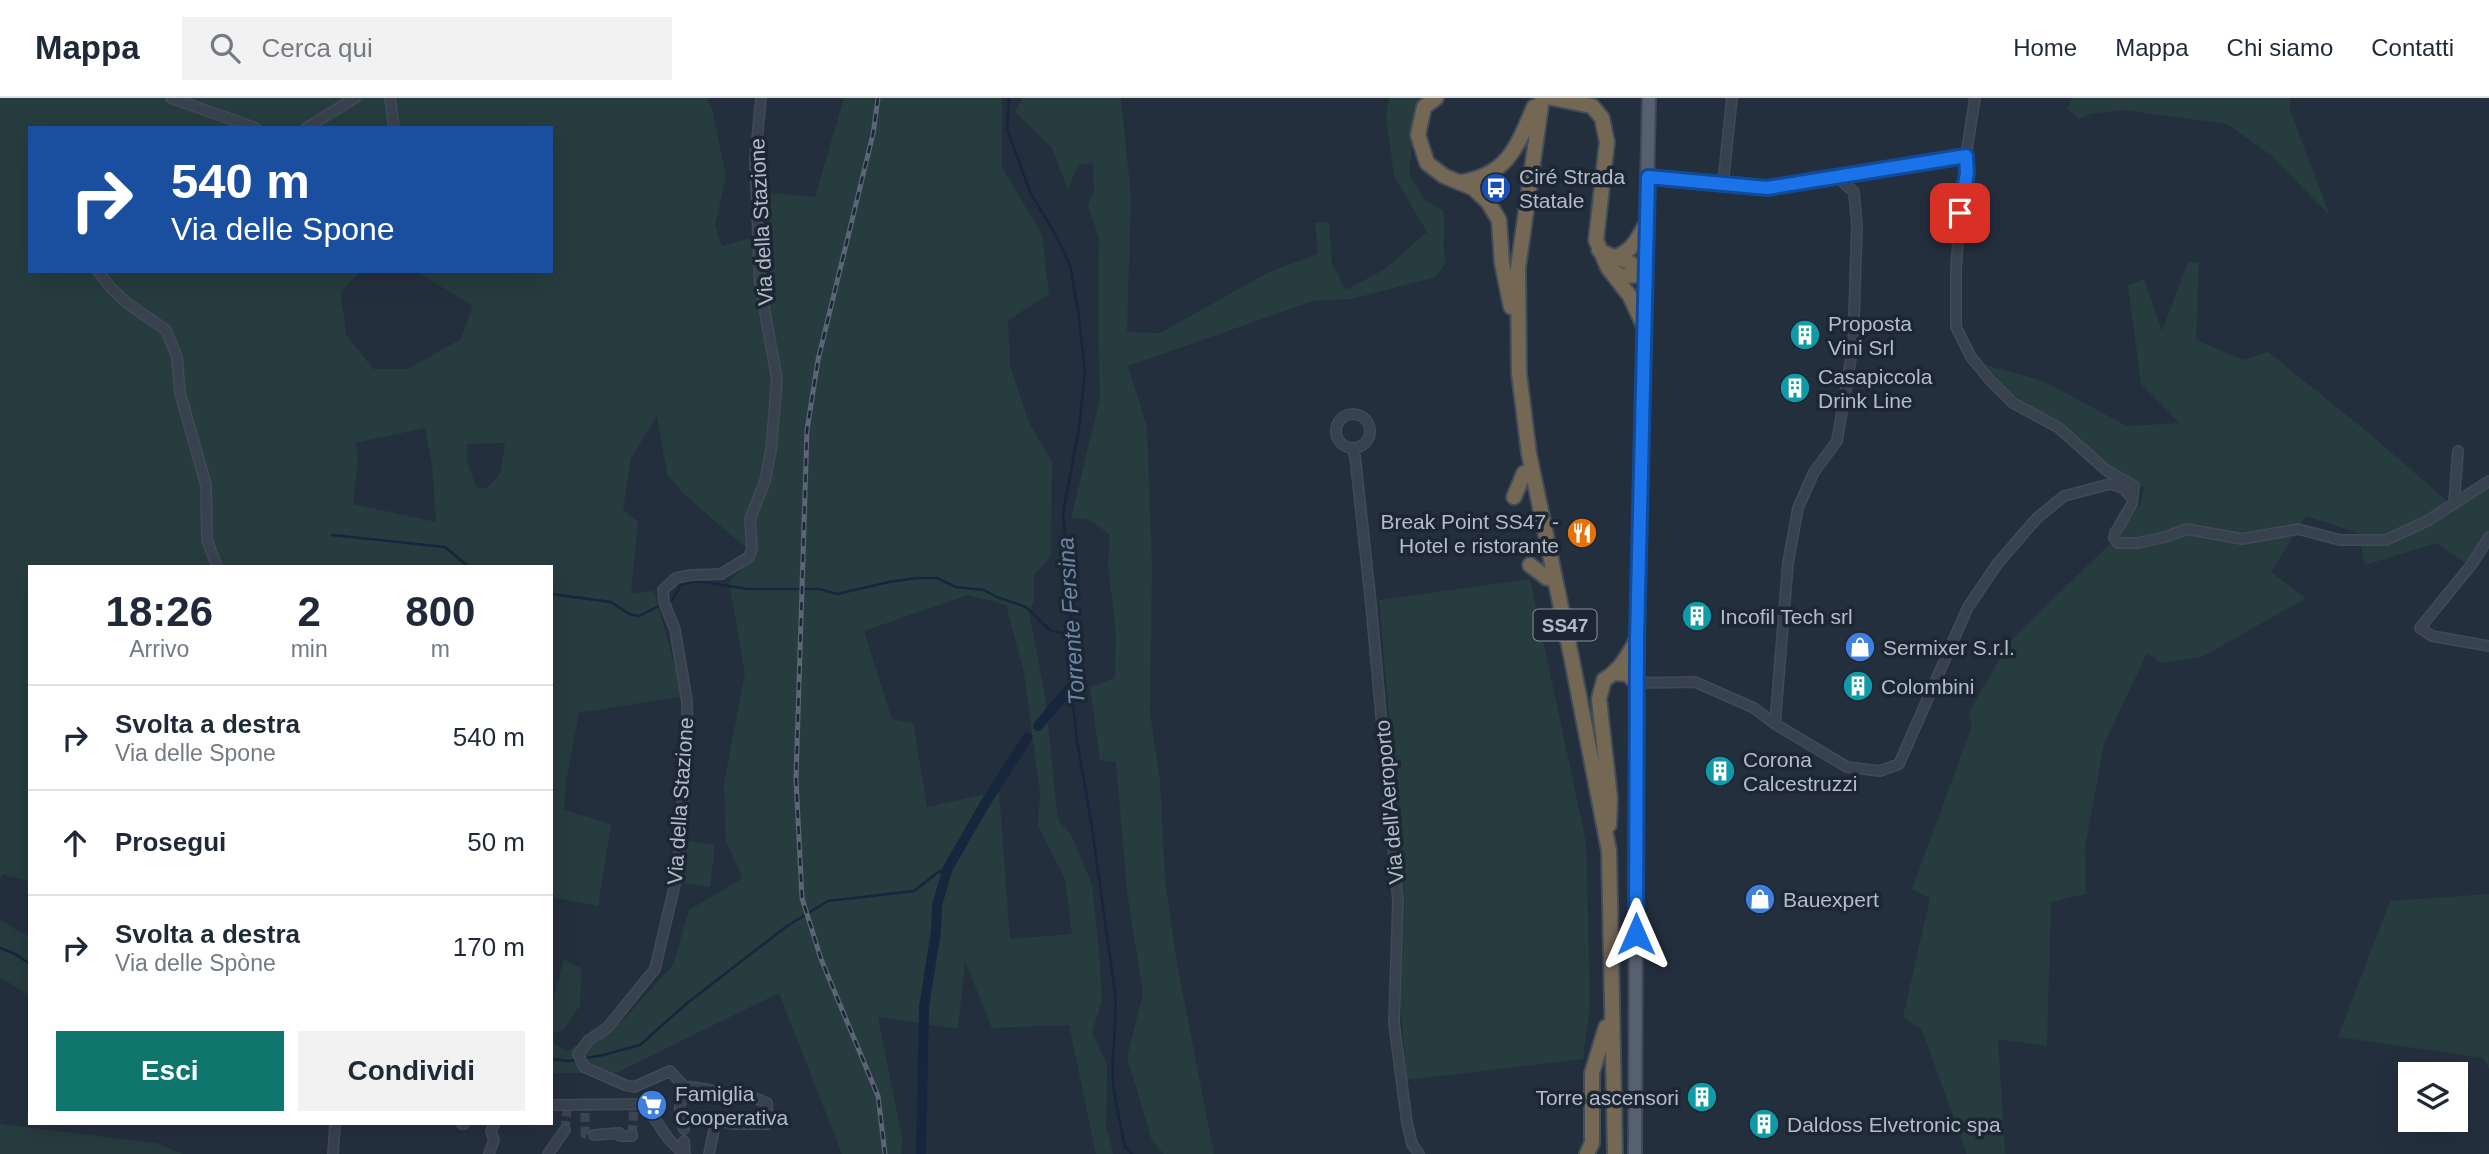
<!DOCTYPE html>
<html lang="it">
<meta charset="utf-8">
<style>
:root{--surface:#fff;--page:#f2f2f3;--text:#1f2937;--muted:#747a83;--line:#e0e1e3;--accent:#0f766e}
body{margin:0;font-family:Arial,sans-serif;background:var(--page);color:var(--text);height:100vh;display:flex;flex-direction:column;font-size:26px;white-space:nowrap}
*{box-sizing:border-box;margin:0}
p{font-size:23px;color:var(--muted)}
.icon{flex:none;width:38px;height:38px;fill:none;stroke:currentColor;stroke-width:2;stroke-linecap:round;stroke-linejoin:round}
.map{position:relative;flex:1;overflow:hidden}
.side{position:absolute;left:28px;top:467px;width:525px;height:560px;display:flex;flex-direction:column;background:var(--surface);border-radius:0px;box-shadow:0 7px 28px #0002}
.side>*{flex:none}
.banner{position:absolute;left:28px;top:28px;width:525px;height:147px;border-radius:0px;box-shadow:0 7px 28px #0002;background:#1a4fa0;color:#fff;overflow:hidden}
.fabs{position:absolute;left:2398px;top:964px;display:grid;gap:14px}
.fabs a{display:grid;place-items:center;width:70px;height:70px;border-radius:0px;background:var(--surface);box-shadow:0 7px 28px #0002;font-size:35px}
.pin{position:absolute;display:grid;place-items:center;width:60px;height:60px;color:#fff;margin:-30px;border-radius:14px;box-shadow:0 4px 10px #0006}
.me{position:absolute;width:77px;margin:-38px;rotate:0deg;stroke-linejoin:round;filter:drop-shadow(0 0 5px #0008)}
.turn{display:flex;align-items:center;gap:24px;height:147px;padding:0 28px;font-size:32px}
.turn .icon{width:91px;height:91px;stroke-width:2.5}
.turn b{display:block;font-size:49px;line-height:60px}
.eta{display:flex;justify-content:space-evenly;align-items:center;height:119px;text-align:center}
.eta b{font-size:42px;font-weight:800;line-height:49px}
.cta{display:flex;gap:14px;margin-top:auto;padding:14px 28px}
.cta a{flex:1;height:80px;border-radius:0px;background:var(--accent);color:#fff;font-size:28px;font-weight:800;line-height:80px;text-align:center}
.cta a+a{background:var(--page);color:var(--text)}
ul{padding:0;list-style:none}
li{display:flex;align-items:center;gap:21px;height:105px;padding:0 28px;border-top:2px solid var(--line)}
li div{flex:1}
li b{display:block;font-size:26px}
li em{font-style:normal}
header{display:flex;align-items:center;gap:42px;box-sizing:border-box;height:98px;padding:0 35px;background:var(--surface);border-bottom:2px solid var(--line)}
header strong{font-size:33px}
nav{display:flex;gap:38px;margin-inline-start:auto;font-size:24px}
.search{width:490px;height:63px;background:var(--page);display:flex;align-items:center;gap:18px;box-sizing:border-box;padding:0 24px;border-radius:0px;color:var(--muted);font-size:26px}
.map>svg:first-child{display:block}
.green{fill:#263c3f;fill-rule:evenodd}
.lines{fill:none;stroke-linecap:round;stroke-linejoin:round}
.stream{stroke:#17263c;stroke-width:2.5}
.canal{stroke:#17263c;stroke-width:10}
.minor-tunnel{stroke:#3a4453;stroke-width:9;stroke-dasharray:9 4.5;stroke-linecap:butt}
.minor-casing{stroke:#414a57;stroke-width:12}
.major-casing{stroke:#414a57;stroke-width:16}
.highway-casing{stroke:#434c59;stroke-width:18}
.minor{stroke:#38414e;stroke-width:9}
.major{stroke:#56606e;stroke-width:12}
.highway{stroke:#746855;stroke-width:14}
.rail-casing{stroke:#5a6575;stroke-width:5}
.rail{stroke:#1d2633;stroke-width:2.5;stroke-dasharray:8;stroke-linecap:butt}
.route-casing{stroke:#114b97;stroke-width:18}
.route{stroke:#1a73e8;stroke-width:12}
.labels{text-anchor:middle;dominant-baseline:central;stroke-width:7;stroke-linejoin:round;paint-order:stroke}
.shield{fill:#1d2633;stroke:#878f9c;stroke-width:2}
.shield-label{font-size:19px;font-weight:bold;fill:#b4bcc9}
.poi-label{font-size:21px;fill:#b4bcc9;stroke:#1d2633;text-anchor:start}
.street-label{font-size:21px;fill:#b4bcc9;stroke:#1d2633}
.water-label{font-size:23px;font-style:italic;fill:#6d86a8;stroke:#1d2633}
</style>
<header>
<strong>Mappa</strong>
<div class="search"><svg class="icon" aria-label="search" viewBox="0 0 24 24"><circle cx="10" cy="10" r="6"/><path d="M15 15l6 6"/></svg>Cerca qui</div>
<nav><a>Home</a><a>Mappa</a><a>Chi siamo</a><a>Contatti</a></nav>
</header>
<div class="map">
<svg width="2489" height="1056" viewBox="0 0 2489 1056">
<rect width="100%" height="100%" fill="#242f3e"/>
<path class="green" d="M0,0H707L713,15L726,78L715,128L722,148L766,136L767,95L815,99L844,0H1002V69L1042,137L1049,196L1008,222L1010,267L1029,325L1052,363L1051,458L1034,477V503L1029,514L1045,598L1058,723L1071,736L1092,787L1099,852L1102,903L1092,934L1107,967L1106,1028L1113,1056H1096L1069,927L992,930L965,863L958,931L878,919L903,1044L901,1056H842L779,895L616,975H551V944L567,953L626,919L673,867L689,812L743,780L726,744L724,685L745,575L729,484L754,457L684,396L667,376L657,318L631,360L623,411L638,424L631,495L654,493L683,598L579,615L566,684L564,712L611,726L598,808L551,799V469H30V784L2,776L0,782ZM30,30H551V173H416L473,208L461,241L408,271H373L346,236L341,194L360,173H30ZM425,330L432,366L436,424L353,406L358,360L355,345ZM505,345L501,374L487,390L476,389L467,363V346ZM968,497L1006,507L1024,574L1040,695L1038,728L1065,781L1072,836L1010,841L999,693L927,709L913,625L892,621L864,533Z
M1022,0H1121L1131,99L1127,234L1160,235L1269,174L1318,156L1315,125L1329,124L1332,166L1346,192L1385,171L1427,134L1394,78L1386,18L1389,0H1423L1416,7L1409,76L1425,102L1443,113C1446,131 1441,148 1446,165L1435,179L1352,201L1313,203L1128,268L1147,329L1152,467L1150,615L1160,682L1165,781L1177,866L1214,1056H1164L1152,1043L1127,959L1143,896L1127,793L1116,664L1100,662L1090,589L1115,580L1116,536L1108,466L1110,437L1090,422L1071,420L1100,301L1098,209L1099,140L1088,107L1094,93L1093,65L1078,67L1068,92L1052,50L1015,14Z
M2072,0H2290V12L2330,118L2271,57L2227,26L2123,12L2091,16L2079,21L2067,11Z
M2188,164L2199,165L2196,242L2244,262L2268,254L2370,336L2454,409L2489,386V439L2467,466L2437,445L2365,467L2358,435L2306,418L2271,474L2306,500L2204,558L2162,565L2147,555L2104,646L2085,750L2086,796L2051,804L2047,948L1998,941L2005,1056H1967L1922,932L1903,919L1930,800L1912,791L1972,628L1969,614L2010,543L2120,436L2140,407L2144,389L2106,380L2011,296L1986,267L2043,283L2127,328L2180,325L2141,286L2128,187L2144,181L2162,233Z
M1530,481L1586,744L1590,908L1583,961L1407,982L1400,902L1405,804L1379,502Z
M688,743L715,747L710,789L683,785Z
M2489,796V971L2483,960L2338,939L2390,803Z
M0,822L30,839V898L0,879Z
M564,861L581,870L580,907L564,932L551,935V909Z
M0,1026L156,1045L183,1056H0Z"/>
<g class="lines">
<path class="stream" d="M1009,0L1007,31L1030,94L1055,136L1070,167L1078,212L1085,274L1079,330L1063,415L1072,508L1067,552L1077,643L1091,723L1115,894C1118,924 1111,953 1113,983C1115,1005 1121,1028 1125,1049L1132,1056
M332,437L445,449L469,469
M551,496L611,504L629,516L639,518L673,501L681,487L696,483L748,491H819L837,496L889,484L917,480H937L956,489L984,492L997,499L1026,509L1050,532L1069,537
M0,850L15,856L30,866
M551,961L569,963L603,957L640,947L686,906L787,828L828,803L914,793L937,775L948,770"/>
<path class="canal" d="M1038,628L1071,589
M921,1056L924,909L936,833L937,807L948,770L986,704L1027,640"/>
<path class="minor-tunnel" d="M585,1015V1036L594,1037
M565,1032L567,1012
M632,1036L634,1012"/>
<g class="minor-casing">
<path id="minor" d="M171,0L256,30
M390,0L394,30
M1975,0L1966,58L1967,75L1960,115L1956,171V229L1971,259L1990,282L2013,305L2059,330L2106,372L2134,388L2132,406L2115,435L2114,440L2118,445H2137L2165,439L2187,431L2242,441L2298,431L2340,442H2386L2427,423L2489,383
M306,30L355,0
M1648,79L1767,90L1966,58
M1723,85L1732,0
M98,173L111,190L127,205L166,232L177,259L180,295L206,387L207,442L217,469
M1336 333a17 17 0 1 1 34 0a17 17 0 1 1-34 0Z
M1352,350L1355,358L1371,506L1398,803L1394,925L1407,1025L1412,1046L1419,1056
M2454,405L2458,353
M2489,439L2472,466L2420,530L2432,538L2489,548
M1637,585L1695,584L1754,610L1775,626L1847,669L1880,673L1899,666L1968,509L1998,465L2037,420L2064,398L2110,386L2123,390L2131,399
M1775,626L1788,465L1798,410L1814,374L1837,343L1853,248L1857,127L1854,94L1838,80
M634,989L625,987L584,969L578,956L589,942L607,930L655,871L679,769L680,727L688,657L687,603L675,532L664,504L663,492L676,480L691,477L721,476L749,459L752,450L750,421L765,383L771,352L777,281L760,187L755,62L761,0
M634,989L670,973L684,988L711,992
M551,1007L645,1006L667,1039L683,1056
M462,1026H464
M684,1031C677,1015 680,1004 684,988
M594,1037L619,1035L620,1038H632V1036
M684,1043L685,1056
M333,1056L335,1026
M489,1056L494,1042L491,1033L494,1026
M548,1056L565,1032
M709,1056L716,1022L733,1026H768L767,1005L748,997L727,995"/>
</g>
<g class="major-casing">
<path id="major" d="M1635,1056L1637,541L1649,0"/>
</g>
<g class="highway-casing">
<path id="highway" d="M1436,0L1424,9L1418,37L1427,65L1444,78L1473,90L1488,104L1499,122L1502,165L1511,209
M1542,0L1518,170L1519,275L1529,356L1572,562L1609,753L1615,1056
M1552,0L1592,8L1602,20L1607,44L1596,142L1608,170L1630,198L1643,226
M1462,84C1508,76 1517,49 1534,9
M1599,152C1617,163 1630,159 1644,177L1622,178L1610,171
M1613,160C1631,154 1636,144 1645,128
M1514,399L1524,375
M1530,467L1547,480
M1614,575L1627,576L1637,585
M1609,727L1610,700L1599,601L1604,582C1620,572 1628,558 1637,541
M1587,1056L1592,1045V975L1606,929"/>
</g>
<use href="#minor" class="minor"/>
<use href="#major" class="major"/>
<use href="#highway" class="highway"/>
<g class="rail-casing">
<path id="rail" d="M878,0L873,36L818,262L807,332L796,681L802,800L821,861L878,998L885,1056"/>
</g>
<use href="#rail" class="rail"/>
</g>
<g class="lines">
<g class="route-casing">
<path id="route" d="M1636,836L1637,541L1648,79L1767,90L1966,58L1967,75L1960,115"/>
</g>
<use href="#route" class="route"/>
</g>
<defs>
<g id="bus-disc" transform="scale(1.575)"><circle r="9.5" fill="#1a4fb4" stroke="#1d2633"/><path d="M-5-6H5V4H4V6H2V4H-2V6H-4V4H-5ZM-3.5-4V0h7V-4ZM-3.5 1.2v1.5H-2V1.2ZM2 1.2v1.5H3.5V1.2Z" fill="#fff"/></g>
<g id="building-disc" transform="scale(1.575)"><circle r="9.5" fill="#0f9aa8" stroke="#1d2633"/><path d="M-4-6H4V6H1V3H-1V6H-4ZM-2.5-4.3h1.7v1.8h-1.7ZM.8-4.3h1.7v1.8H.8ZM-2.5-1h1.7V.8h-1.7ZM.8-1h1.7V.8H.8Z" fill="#fff"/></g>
<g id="restaurant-disc" transform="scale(1.575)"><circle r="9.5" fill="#e8710a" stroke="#1d2633"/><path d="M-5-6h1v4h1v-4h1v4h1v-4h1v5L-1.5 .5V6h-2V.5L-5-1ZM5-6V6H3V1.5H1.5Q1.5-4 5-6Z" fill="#fff"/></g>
<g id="shop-disc" transform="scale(1.575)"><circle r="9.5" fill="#3f7fe0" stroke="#1d2633"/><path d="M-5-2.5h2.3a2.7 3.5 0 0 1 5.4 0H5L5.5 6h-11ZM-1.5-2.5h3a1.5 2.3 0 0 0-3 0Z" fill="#fff"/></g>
<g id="supermarket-disc" transform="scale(1.575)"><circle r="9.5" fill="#3f7fe0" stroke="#1d2633"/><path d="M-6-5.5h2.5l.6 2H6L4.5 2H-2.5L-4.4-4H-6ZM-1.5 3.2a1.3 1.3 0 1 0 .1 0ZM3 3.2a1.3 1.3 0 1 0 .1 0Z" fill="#fff"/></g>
</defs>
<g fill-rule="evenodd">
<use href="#bus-disc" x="1496" y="90"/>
<use href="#building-disc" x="1805" y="237"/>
<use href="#building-disc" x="1795" y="290"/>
<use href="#restaurant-disc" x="1582" y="435"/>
<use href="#building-disc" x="1697" y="518"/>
<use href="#shop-disc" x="1860" y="549"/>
<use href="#building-disc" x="1858" y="588"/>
<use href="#building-disc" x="1720" y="673"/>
<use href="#shop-disc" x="1760" y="801"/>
<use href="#building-disc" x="1702" y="999"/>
<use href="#supermarket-disc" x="652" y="1007"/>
<use href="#building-disc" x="1764" y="1026"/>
</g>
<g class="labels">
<rect class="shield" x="1533.5" y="511.5" width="63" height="31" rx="5"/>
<g class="shield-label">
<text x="1565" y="527">SS47</text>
</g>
<g class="poi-label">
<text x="1519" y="78">Ciré Strada<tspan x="1519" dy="24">Statale</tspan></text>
<text x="1828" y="225">Proposta<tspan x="1828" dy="24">Vini Srl</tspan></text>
<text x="1818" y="278">Casapiccola<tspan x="1818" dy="24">Drink Line</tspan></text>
<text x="1559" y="423" text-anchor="end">Break Point SS47 -<tspan x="1559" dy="24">Hotel e ristorante</tspan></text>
<text x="1720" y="518">Incofil Tech srl</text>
<text x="1883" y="549">Sermixer S.r.l.</text>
<text x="1881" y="588">Colombini</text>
<text x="1743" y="661">Corona<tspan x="1743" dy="24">Calcestruzzi</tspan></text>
<text x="1783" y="801">Bauexpert</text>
<text x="675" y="995">Famiglia<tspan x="675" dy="24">Cooperativa</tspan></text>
<text x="1679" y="999" text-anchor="end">Torre ascensori</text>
<text x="1787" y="1026">Daldoss Elvetronic spa</text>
</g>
<g class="street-label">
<text transform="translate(761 124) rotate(-93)">Via della Stazione</text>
<text transform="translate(680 703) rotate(-86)">Via della Stazione</text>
<text transform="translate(1389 704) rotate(-95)">Via dell'Aeroporto</text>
</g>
<g class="water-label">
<text transform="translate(1071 523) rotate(-94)">Torrente Fersina</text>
</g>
</g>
</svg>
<div class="fabs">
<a><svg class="icon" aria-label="layers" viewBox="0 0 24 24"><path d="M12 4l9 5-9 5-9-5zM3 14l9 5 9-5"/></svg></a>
</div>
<div class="pin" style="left:1960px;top:115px;background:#d93025"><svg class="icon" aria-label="arrive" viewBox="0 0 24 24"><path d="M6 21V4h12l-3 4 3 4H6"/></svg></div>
<svg class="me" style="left:1636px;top:836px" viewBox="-20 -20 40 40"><path d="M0-17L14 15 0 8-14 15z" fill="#1a73e8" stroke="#fff" stroke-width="4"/></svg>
<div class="banner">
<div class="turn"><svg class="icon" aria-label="right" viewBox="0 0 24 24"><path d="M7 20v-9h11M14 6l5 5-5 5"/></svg><div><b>540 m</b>Via delle Spone</div></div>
</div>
<section class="side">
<div class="eta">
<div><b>18:26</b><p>Arrivo</p></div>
<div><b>2</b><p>min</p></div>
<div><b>800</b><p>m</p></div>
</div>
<ul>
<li><svg class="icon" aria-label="right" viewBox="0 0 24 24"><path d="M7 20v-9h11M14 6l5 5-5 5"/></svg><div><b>Svolta a destra</b><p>Via delle Spone</p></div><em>540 m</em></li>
<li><svg class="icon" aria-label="ahead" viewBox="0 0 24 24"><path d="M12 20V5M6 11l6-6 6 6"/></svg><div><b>Prosegui</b></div><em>50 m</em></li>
<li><svg class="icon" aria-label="right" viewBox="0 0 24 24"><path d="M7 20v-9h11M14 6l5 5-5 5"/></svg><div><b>Svolta a destra</b><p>Via delle Spòne</p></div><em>170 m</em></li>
</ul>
<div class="cta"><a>Esci</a><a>Condividi</a></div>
</section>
</div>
